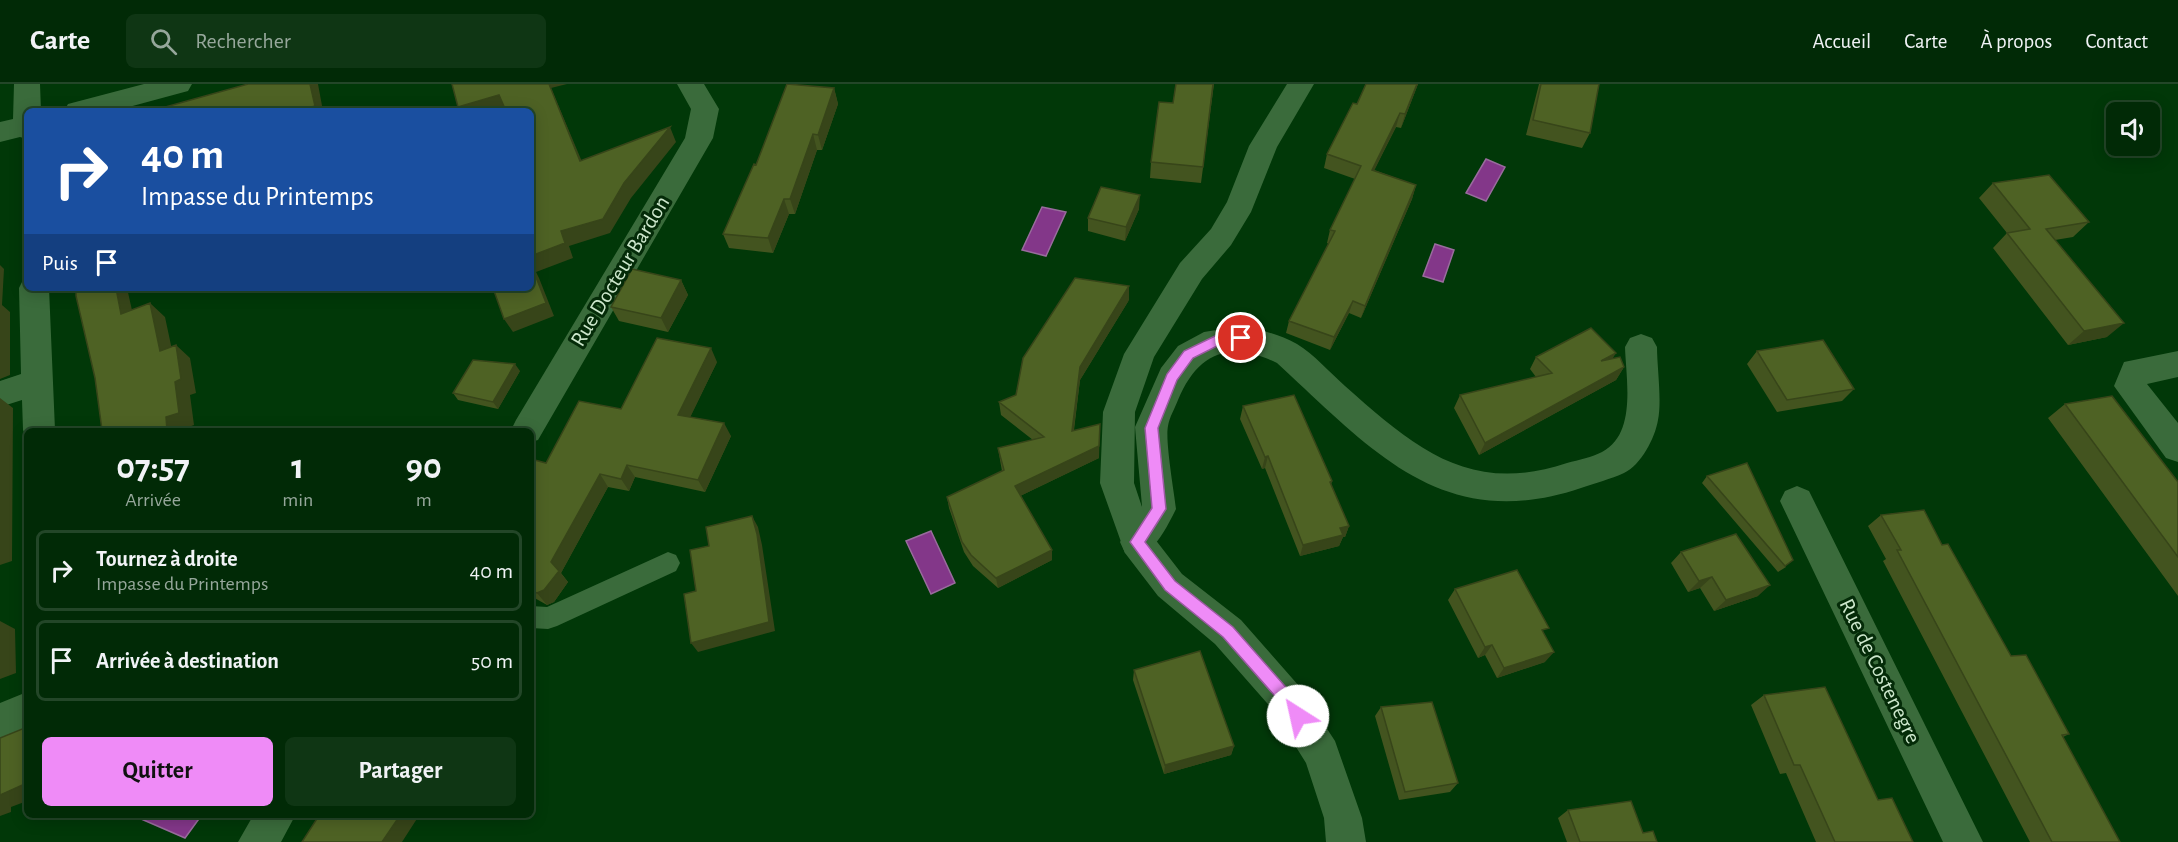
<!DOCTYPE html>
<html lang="fr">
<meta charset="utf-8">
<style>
:root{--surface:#012a06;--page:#0f3614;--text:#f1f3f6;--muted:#96a79b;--line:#234628;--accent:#ef8bf7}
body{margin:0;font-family:"Alegreya Sans",sans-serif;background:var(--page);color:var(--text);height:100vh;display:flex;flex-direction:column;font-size:22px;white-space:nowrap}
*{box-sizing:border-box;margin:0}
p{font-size:20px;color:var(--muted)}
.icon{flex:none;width:33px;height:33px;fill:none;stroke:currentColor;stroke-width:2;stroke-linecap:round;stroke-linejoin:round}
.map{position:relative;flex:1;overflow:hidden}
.side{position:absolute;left:24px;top:344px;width:510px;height:390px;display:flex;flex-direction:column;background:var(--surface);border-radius:9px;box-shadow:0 3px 15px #0003,0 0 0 2px var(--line)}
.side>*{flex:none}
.banner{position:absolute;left:24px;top:24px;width:510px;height:183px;border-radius:9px;box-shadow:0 3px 15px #0003,0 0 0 2px var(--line);background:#1a4fa0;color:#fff;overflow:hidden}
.buttons{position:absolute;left:2106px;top:18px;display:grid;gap:12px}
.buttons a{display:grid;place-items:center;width:54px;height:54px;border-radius:9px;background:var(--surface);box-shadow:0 3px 15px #0003,0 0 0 2px var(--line);font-size:30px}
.pin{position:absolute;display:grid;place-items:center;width:51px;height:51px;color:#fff;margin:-26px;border:3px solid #fff;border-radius:50%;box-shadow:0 2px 6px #0007}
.me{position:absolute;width:66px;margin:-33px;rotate:325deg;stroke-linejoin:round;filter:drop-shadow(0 0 4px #0008)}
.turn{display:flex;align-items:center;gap:21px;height:126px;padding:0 18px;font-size:27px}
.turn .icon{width:78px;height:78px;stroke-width:2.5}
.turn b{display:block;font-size:42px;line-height:51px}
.then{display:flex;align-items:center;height:57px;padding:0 18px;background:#0003;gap:12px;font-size:22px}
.eta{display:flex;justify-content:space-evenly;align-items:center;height:102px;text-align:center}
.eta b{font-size:36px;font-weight:700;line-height:42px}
.action{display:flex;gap:12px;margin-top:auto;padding:12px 18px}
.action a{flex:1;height:69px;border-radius:9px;background:var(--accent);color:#111;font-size:24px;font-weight:700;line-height:69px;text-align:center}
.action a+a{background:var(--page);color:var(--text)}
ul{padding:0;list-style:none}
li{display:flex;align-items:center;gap:18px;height:81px;margin:0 12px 9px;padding:0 6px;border:3px solid var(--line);border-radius:9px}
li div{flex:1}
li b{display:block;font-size:22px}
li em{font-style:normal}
header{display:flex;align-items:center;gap:36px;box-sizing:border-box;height:84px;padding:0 30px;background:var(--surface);border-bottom:2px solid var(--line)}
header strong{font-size:28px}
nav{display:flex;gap:33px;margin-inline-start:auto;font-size:21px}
.search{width:420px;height:54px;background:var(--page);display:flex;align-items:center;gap:15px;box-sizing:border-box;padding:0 21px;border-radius:9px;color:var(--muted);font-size:22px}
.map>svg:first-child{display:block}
.water{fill:#833789;stroke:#996c9d;stroke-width:1.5}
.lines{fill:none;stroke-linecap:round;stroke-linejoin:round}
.lane{fill:#3a6b3b;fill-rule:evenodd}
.street{fill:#3a6b3b;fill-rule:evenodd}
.secondary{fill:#3a6b3b;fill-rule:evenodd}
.wall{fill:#43541f}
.shaded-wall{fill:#374519}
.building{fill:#4e6224;stroke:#374519;stroke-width:1.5}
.route{fill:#ef8bf7;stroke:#9b5aa1;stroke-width:1.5}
.labels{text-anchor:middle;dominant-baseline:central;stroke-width:6;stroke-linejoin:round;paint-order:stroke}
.street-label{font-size:22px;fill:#cde7cc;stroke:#042b08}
</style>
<header>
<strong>Carte</strong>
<div class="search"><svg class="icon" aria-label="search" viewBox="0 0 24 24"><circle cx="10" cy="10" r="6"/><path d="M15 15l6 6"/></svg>Rechercher</div>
<nav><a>Accueil</a><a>Carte</a><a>À propos</a><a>Contact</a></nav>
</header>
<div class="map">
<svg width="2178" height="758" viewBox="0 0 2178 758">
<rect width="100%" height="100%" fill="#013808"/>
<path class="water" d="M1486,75L1505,83L1486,117L1466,109Z
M1042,123L1066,128L1046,172L1022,166Z
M1435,160L1454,166L1443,198L1423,192Z
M931,447L955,499L931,510L906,457Z
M199,731L201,732L185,754L132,731Z"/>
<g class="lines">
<path class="lane" d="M668,468L676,471L680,479L676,487L557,542L548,545L531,544V522L547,523Z"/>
<path class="street" d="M14,0H40L41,27H27V55L20,53L0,58V38L13,35Z
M144,0H192L188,7L114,27H64L68,20Z
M677,0H704L719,25L713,54L538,356L531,358V346H511L516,336L685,54L691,25Z
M27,194V204H49L55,346H27V355L23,346L22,316L0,323V297L21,290L19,204L23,196Z
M1241,242C1261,246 1279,250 1297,260C1314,270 1330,289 1345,302C1414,363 1469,412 1567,379C1579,376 1592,373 1602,368C1637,350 1626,295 1625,263L1630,254L1641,250L1652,254L1657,263C1657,283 1662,317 1658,336C1655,354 1641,381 1624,389C1611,395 1595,399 1581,404C1442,451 1371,365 1277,279C1230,256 1198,268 1178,316C1175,324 1169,334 1168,342C1165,357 1174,407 1176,425C1167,443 1156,466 1137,473L1125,469L1120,458L1142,422L1135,343L1161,284L1178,262L1204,248Z
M2178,267V293L2147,300L2178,339V378L2166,374L2114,302L2124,278Z
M1797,402L1809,407L1983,758H1943L1780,417L1785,407Z
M27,608V644L0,655V619Z
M254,730H296L281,758H238Z"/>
<path class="secondary" d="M1287,0H1314L1277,63L1251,128L1231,161L1202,195L1154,273L1135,328L1134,399L1151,450L1182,490L1241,536L1299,602L1335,657L1362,734L1366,758H1326L1324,734L1306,679L1273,626L1215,560L1158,512L1125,469L1100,399L1103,328L1124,270L1180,179L1211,145L1227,118L1249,62Z"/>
</g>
<path class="wall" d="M1214,0L1201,99L1150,94L1151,78L1173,19Z
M1366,0H1418L1401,44L1396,43L1374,86L1416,101L1412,115L1361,234L1349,229L1330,266L1286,249L1289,237L1329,160L1327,159L1330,146L1355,95L1324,84L1327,70L1357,20Z
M1539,0H1599L1590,49L1582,64L1526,51Z
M834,4L838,20L822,66H817L795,130H789L773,169L729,164L723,150L756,81Z
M1993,99L2089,138L2073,153L2055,156L2107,253L2068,261L1993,164L2007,149L1979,114Z
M1139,125L1125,157L1088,147V134Z
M681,196L688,211L668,248L619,237L611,223Z
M1129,216L1080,296L1074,346L1099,374L1020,412L1052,476L998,504L973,482L964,468L949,424L947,413L1002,387L1000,376L998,364L1033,356L1001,331L999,318L1016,311Z
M1757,267L1854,305L1842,317L1777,328L1747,280Z
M1536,273L1612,275L1624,283L1616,296L1479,371L1454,324L1460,311L1536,293L1530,285Z
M717,278L690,333L731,352L705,408L635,393L629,407L608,403L561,489L568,498L554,518L547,521L531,512V375L546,379L621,325Z
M520,287L498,325L458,316L453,309Z
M2065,320L2178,398V512L2048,334Z
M1243,322L1332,397L1331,401L1349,442L1345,453H1343L1339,462L1300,472L1265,384L1262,385L1240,335Z
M1707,392L1786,483L1778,488L1702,399Z
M1881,431L1942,461L2011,572L2069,650L2063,653L2120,758H2030L1883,477L1886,475L1868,442Z
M1681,468L1758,512L1714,527L1700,504L1688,508L1671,479Z
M1455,505L1544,550L1545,578L1497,594L1485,571L1478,574L1448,516Z
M1134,586L1234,662L1231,671L1164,690L1133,596Z
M1764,611L1878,716L1913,758H1816L1786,689L1780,690L1751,621Z
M1381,623L1458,699L1450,708L1399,716L1375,632Z
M1568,726L1643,749L1657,758H1567L1558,734Z"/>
<path class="shaded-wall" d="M310,0H318L323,27H298Z
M549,0H567L551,4L588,92L580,77Z
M1417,0H1418L1401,44L1405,30Z
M834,4L838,20L822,66L818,51Z
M499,11L508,26L460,27L458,23Z
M1400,29L1396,43L1368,99L1372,86Z
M670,43L676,58L631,114L610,149L569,162L573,174L536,188L539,194L554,232L513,248L504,235L531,189V172L561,147L624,99Z
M813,50L817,66L795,130L790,115Z
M1416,101L1412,115L1361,234L1365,222Z
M1140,111L1139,125L1125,157L1126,143Z
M784,115L789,130L773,169L768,154Z
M0,181L4,185L2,221L10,228V291L0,295Z
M681,196L688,211L668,248L661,234Z
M1129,202V216L1080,296L1072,359V347L1080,283Z
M116,204H127L136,244L121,230Z
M1353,217L1349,229L1330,266L1334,253Z
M150,219L165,233L175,280L160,267Z
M2124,239L2107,253L2068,261L2084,247Z
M176,261L190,274L196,309L190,311L194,341L181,346H167L166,333L175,298Z
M711,264L717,278L685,344L678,331Z
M1616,269L1608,282L1601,277Z
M515,280L520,287L498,325L493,318Z
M1624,283L1616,296L1479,371L1485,359Z
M0,314L13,324L12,477L0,481Z
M724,339L731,352L705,408L698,396Z
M1100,340L1099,374L1016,414L1015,402Z
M1268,372L1265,384L1262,385L1265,373Z
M627,381L635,393L629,407L621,395Z
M600,390L608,403L561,489L551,478Z
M752,432L758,443L762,461L775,547L698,568L691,559Z
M1349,442L1345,453H1343L1339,462L1300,472L1303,461L1340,444Z
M1052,466V476L998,504L996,494Z
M559,487L568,498L554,518L547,521L537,509Z
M1712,493L1700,504L1688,508L1699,497Z
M1770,501L1758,512L1714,527L1726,516Z
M0,537L15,545L16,589L0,595Z
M1492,561L1485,571L1478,574L1485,563Z
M1554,568L1545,578L1497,594L1504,584Z
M1234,662L1231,671L1164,690L1165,681Z
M27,699V717L11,723V728L0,732V711Z
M401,730H420L402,758H382Z"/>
<path class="building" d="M248,0H310L315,22L298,27H151Z
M452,0H549L580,77L670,43L624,99L603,135L561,147L565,159L531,172V100L534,98L531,90V27H506L499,11L458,23Z
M787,0L834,4L818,51L813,50L790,115H784L768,154L723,150L754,80L756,81Z
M1176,0H1213L1203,83L1151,78L1159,18L1173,19Z
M1366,0H1417L1405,30L1400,29L1372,86L1416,101L1365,222L1353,217L1334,253L1289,237L1335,147L1330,146L1361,82L1327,70L1353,19L1357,20Z
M1541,0H1599L1590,49L1533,36Z
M2049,91L2089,138L2046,145L2124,239L2084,247L2007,149L2030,145L1993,99Z
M1101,103L1140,111L1126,143L1088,134Z
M531,180L546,219L504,235L493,204H531Z
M632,185L681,196L661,234L611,223Z
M1075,194L1129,202L1080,283L1072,347L1100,340L1099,362L1015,402L1052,466L996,494L971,471L962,458L947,413L1004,386L998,364L1044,353L999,318L1016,311L1023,274Z
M76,204H116L121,230L150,219L160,267L176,261L181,295L175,298L179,329L166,333L167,346H102L95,294L76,212Z
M1591,244L1616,269L1601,277L1620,273L1624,283L1485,359L1460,311L1552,289L1536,273Z
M657,254L711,264L678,331L724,339L698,396L627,381L621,395L600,390L551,478L559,487L544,506L537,509L531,507V375L546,379L579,317L621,325Z
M1823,256L1854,305L1787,316L1757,267Z
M473,276L515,280L493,318L453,309Z
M1294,311L1332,397L1330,398L1349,442L1340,444L1343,451L1303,461L1268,372L1265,373L1243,322Z
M2112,312L2178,398V473L2065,320Z
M1747,379L1793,476L1785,482L1707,392Z
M1924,426L1942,461L1948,460L2011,572L2026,571L2069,650L2062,651L2120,758H2052L1897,466H1901L1881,431Z
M752,432L757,450L769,538L691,559L684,510L696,507L690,466L709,462L706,443Z
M1736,450L1770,501L1726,516L1712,493L1699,497L1681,468Z
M1517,486L1549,544L1542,546L1554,568L1504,584L1492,561L1485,563L1455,505Z
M1200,567L1234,662L1165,681L1134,586Z
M1825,603L1878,716L1892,714L1913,758H1835L1800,681H1794L1764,611Z
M1432,618L1458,699L1405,708L1381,623Z
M27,643V699L0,711V654Z
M1631,717L1643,749L1653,747L1657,758H1580L1568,726Z
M320,730H401L382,758H302Z"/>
<path class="route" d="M1241,249L1248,254L1246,258L1217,262L1193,274L1177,296L1158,344L1166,425L1145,458L1175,497L1233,543L1291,609L1305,632L1303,638L1298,640L1292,638L1281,619L1223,553L1165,506L1130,458L1152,424L1145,344L1167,290L1184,267L1215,252Z"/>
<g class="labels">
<g class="street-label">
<text transform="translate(620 187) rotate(-59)">Rue Docteur Bardon</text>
<text transform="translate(1880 587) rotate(64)">Rue de Costenegre</text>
</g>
</g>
</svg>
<div class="buttons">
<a><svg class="icon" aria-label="sound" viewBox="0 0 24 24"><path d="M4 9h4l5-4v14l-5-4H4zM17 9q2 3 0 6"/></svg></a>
</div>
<div class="pin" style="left:1241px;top:254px;background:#d93025"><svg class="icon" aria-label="arrive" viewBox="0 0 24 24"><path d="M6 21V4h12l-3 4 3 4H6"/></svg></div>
<svg class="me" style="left:1298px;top:632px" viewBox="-20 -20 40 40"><circle r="19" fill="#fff"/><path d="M0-13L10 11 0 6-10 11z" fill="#ef8bf7"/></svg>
<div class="banner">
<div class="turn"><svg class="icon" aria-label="right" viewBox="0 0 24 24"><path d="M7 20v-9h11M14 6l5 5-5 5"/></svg><div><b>40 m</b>Impasse du Printemps</div></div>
<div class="then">Puis<svg class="icon" aria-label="arrive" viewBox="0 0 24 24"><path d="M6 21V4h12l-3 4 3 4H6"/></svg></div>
</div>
<section class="side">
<div class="eta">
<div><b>07:57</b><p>Arrivée</p></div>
<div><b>1</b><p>min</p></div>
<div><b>90</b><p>m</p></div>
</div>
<ul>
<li><svg class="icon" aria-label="right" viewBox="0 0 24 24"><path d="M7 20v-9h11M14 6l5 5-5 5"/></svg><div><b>Tournez à droite</b><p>Impasse du Printemps</p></div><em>40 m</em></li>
<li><svg class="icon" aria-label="arrive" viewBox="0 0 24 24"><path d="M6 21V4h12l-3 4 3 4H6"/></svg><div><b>Arrivée à destination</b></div><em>50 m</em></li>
</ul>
<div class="action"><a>Quitter</a><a>Partager</a></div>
</section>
</div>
